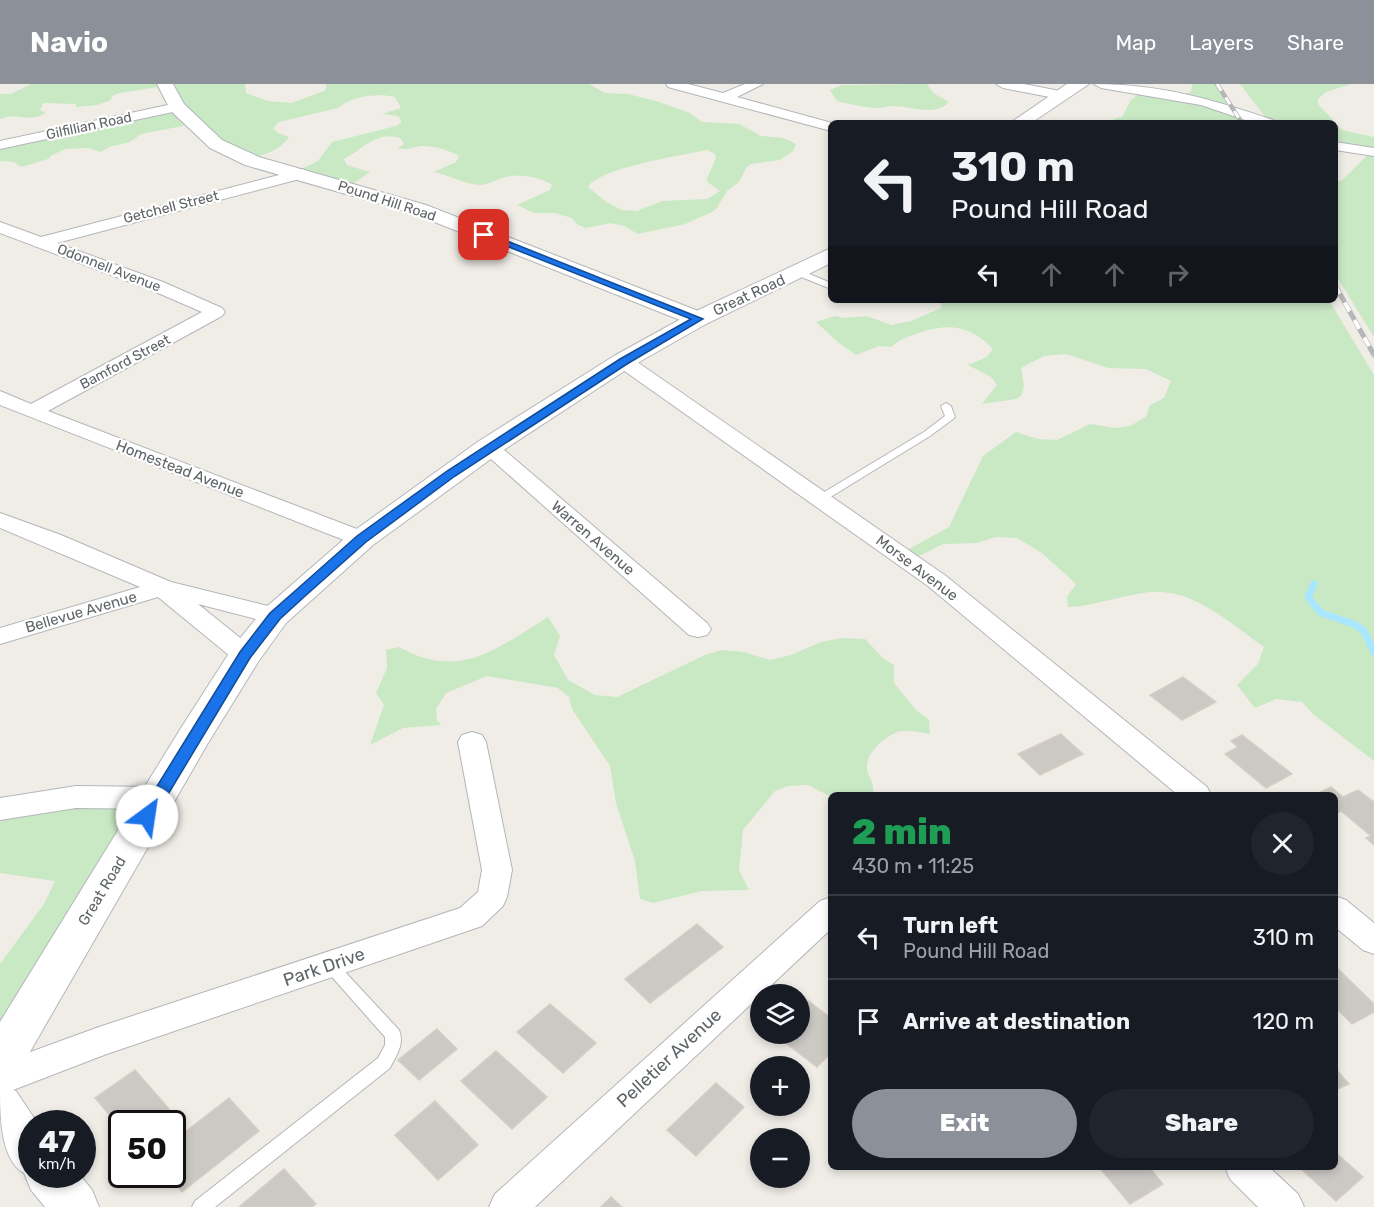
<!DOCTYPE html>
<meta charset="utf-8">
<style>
:root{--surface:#171b24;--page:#20242c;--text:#f1f3f6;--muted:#9ea1a6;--line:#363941;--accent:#8c9099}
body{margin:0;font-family:Rubik,sans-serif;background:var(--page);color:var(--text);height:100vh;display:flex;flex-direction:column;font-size:22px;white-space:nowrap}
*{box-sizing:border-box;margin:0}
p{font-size:20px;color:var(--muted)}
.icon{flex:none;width:33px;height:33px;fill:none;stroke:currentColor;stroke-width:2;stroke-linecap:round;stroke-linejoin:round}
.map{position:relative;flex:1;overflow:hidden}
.panel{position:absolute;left:828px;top:708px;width:510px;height:378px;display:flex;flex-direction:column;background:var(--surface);border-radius:9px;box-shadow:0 3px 9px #0003}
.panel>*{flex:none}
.top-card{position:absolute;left:828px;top:36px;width:510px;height:183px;border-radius:9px;box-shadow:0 3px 9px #0003;background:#171b24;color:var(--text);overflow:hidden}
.fabs{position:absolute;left:750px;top:900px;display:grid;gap:12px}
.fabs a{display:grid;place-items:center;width:60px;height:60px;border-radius:50%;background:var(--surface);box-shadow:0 3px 9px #0003;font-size:30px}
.speed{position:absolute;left:18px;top:1026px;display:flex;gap:12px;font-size:30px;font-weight:700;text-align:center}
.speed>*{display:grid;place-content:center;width:78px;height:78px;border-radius:50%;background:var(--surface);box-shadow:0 3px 9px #0003;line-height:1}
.speed small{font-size:15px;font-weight:400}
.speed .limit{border:3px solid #111;border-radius:9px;background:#fff;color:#111}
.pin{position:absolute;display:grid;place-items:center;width:51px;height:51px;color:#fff;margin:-26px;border-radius:12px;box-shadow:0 3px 9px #0006}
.me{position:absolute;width:66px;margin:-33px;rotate:31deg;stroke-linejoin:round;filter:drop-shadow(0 0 4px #0008)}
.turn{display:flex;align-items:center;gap:21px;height:126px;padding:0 24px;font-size:27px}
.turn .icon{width:78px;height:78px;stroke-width:2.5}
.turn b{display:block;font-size:42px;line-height:51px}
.lanes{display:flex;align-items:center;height:57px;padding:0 24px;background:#0003;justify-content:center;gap:30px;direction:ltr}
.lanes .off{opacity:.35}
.round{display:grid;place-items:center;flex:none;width:63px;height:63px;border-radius:32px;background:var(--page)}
.headline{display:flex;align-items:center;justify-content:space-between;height:102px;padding:0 24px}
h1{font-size:36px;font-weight:800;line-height:45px;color:#1e9e55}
.button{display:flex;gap:12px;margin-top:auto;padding:12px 24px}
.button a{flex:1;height:69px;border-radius:36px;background:var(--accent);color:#fff;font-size:24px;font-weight:800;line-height:69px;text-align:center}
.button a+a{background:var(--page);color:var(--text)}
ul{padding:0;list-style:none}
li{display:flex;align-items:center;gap:18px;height:84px;padding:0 24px;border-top:2px solid var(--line)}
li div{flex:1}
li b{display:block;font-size:22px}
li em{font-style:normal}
header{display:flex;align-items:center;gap:36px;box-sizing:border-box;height:84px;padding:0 30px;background:var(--accent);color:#fff}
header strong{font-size:28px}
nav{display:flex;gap:33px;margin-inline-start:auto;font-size:21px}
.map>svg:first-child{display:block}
.green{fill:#c9e8c4;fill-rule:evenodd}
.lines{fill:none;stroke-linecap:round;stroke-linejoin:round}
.stream{stroke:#a8e7ff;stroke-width:7}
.building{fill:#ccc8c4;stroke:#d5cec5;stroke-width:1.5}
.service-casing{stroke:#b2b6b9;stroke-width:2}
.minor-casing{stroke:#b2b6b9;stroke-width:2}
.tertiary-casing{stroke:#b2b6b9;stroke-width:2}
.secondary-casing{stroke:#b3b8bb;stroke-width:2}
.service{fill:#fff;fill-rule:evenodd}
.minor{fill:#fff;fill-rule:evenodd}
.tertiary{fill:#fff;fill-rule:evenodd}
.secondary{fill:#fff;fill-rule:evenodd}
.rail-far1-casing{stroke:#b5b6b7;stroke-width:4.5}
.rail-casing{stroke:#b5b6b7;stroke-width:5}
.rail-far1{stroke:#fff;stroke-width:3;stroke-dasharray:8;stroke-linecap:butt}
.rail{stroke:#fff;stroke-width:4;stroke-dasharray:10;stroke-linecap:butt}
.route{fill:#1a73e8;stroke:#114b97;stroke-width:1.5}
.labels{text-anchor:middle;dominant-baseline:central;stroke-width:4.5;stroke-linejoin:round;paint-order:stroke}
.far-street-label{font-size:14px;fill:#5e6467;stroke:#fff}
.street-label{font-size:15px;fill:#5e6467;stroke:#fff}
.near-street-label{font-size:18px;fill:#5e6467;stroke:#fff}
</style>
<header>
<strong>Navio</strong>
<nav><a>Map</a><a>Layers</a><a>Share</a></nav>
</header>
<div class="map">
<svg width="1374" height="1123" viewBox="0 0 1374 1123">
<rect width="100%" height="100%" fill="#f0ede7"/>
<path class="green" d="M31,0H245L246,9L268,17L291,19L324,7L327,3L325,0H589L605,9L628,10L656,17L690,29L702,38L739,40L761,52L783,54L796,60L793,67L780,76L751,80L746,84L739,98L727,107L717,124L712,128L685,140L638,150L624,142L611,139L586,144L578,141L572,134L555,129H534L517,121L550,106L552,101C542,94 519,89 506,93C498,95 488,101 479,101C463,100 450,91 434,88L456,78L459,72C449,66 434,62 422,62C412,63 407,67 398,64L404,60L400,54C376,47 365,64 344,75L347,81L370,88L350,102L295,88L318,77L332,58L396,42L402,38L398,32L382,30L401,24L395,13C378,9 351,12 338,24L279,38L273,44L278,49L289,53C280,67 265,70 250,75L193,40L141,50L130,58L109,63L101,68L88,64L66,65L52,71L48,75L21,83L14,78L0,77V61L177,24L166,2L119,9L112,12L111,16L97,21L76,23V20L43,19L40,26L46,29C25,40 20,27 0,35V10H11ZM707,66L715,70L716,74L706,97L720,107L707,115L662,117L637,127L622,126L606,118L588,103C599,84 682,71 707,66Z
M927,0L933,9L949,18C936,33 910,22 894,22C887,22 881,25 875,24C862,23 849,20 837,17L830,6L842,1Z
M1192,0H1216L1239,37L1233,39H1119L1113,35L1122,33L1131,16L1140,9L1175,13L1191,8Z
M1240,0H1351L1326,8L1318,15V20L1342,46L1374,53V253L1335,190V97H1341L1370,69L1335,61V39H1270Z
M942,216H1329L1374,291V677L1313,630L1302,618L1276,615L1255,624L1237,601L1258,580L1264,563C1231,540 1194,504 1150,508C1122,511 1096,522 1068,523L1067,513L1076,500L1042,469L1017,454L996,453L977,459L943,460L907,478L898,471L949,443L983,372L1016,348L1038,355L1057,356L1090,340L1115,344L1130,342L1146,333L1150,321L1164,314L1171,297L1146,285L1109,284L1066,270L1044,272L1021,284L1024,302L1021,312L1016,315L982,320L997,301L991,293L968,281L987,273L993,265C969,240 947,239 916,250C907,253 899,256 891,263L879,262L856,271L839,259L816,238L835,232L844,234L867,232L891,241L911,237L941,224Z
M548,533L560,552L554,571L568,596L595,611L617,613L705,571L722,566L744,568L770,576L791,571L821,558L842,554L865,555L884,575L894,581V599L916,626L929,636L930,650C922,649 910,646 902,647C888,649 865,669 867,684C868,695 875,697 873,711H831V713L808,701L788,702L775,707L743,746L739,786L749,806L702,807L653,819L640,815L635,777L616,719L610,682L572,625L569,613L558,604L487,592L446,609L436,625L437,636L441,641L403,644L370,661L384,621L376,609L387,584L386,566L399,563C460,597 496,565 548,533Z
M145,715L0,965V880L44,820L55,797L0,789V726Z"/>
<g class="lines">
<path class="stream" d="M1314,500L1308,513L1321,529L1354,540L1364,547L1374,568"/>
</g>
<path class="building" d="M1183,593L1216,618L1182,636L1150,611Z
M1061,650L1083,670L1040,691L1018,670Z
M1242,651L1292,690L1266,704L1225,670L1238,663L1231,657Z
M1331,703L1343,713L1358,706L1374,718V761L1366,754L1371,752L1341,727L1335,730V711H1315Z
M697,840L723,863L650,919L625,895Z
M1335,882L1374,920V928L1352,940L1335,923Z
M800,911L831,934V969L817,983L774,950H800Z
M550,920L596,959L563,989L517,948Z
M437,945L457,965L419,996L398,976Z
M496,967L547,1013L512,1045L461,997Z
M1335,984L1349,1000L1335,1006Z
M135,986L169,1025L150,1040H122V1046L95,1014Z
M716,999L744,1023L696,1072L667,1046Z
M229,1014L259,1047L182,1108L167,1090H172V1058Z
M435,1017L478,1061L438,1096L395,1051Z
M1335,1068L1363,1093L1336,1117L1299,1083H1335Z
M1099,1083H1149L1163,1100L1130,1120Z
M284,1085L316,1120L312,1123H239Z
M611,1113L622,1123H601Z"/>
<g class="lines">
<g class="service-casing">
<path id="service" d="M794,186H800L831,199V205L794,190Z
M946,319L951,322L955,333L953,335L930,352L824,417H816L815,415L816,413L924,348L945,332L941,322Z
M330,875L335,877L399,946C405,960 396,972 390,984L215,1123H192L195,1117L378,974L385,961V953L325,885L322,881L325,877Z"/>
</g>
<g class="minor-casing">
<path id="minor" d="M666,0H688L723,9L745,0H763L737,13L832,39L831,47L668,3Z
M996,0H1024L1065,8L1067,11L1060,15L1003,4Z
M1094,0C1159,0 1212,15 1273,36L1275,39H1254L1201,21L1101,4Z
M177,19L182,20L184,23L182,26L0,65V57Z
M1335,58L1374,64V72L1335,66Z
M302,85L307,87L310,90L307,93L57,159L163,198L222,224L225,228L222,232L48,327L370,450L374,455L370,460L362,462L354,460L0,321V307L31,320L202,228L151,206L0,149V138L41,153Z
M623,271L630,273L946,492L1207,703L1211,711H1178L928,502L616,281L613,277L616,273Z
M489,357L496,359L707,539L711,545L707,551L698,553L689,551L482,367L478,363L482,359Z
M0,429L61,451L171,498L284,526L287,532L284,538L275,540L198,520L254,565L258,571L254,577L245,579L236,577L158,513L0,560V544L140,503L0,444Z
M472,648L482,651L486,658L512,786L507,813L503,822L482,842L104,971L0,1011V979L99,943L460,824L478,808L482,786L458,658L462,651Z
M76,702L158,703L168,706L172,714L168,722L158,725L76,724L0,736V714Z
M1335,812L1346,816L1374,839V870L1363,866L1335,843Z
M831,813V845L535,1123H489L495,1110L820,817Z
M1225,1083H1269L1298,1110L1304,1123H1258L1230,1095Z"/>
</g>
<g class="tertiary-casing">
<path id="tertiary" d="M157,0H173L184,20L222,56L259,73L426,121L706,230L709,235L706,240L698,242L690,240L412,129L245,81L210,64L171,27Z"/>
</g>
<g class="secondary-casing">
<path id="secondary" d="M1067,0H1089L1031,39H1010Z
M831,164V179L706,240L632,282L499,369L373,461L286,539L258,578L208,659L16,992L0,998V938L181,644L233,563L264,525L351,449L479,357L614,272L690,230Z
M0,1001L16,1007L38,1040H32V1090H79L92,1106L99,1123H45L31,1106L24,1089C0,1076 0,1030 0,1001Z"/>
</g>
<use href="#service" class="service"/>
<use href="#minor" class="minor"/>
<use href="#tertiary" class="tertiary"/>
<use href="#secondary" class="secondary"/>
<g class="rail-far1-casing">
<path id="rail-far1" d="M1217,0L1242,39"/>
</g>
<g class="rail-casing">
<path id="rail" d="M1335,201L1374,271"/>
</g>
<use href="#rail-far1" class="rail-far1"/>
<use href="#rail" class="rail"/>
</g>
<path class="route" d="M481,149H487L703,235L627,280L455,392L366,458L304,513L280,535L250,574L152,737H141L139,732L141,728L240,568L270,529L295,507L357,452L447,387L620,275L691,235L481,152Z"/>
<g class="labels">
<g class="far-street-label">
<text transform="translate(89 42) rotate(-12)">Gilfillian Road</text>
<text transform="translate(387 117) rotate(18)">Pound Hill Road</text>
<text transform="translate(171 123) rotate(-14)">Getchell Street</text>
<text transform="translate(109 184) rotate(21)">Odonnell Avenue</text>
<text transform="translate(125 278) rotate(-28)">Bamford Street</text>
</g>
<g class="street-label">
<text transform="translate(749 211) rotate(-25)">Great Road</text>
<text transform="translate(180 385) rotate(21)">Homestead Avenue</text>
<text transform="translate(593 454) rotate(41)">Warren Avenue</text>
<text transform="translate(917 484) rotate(37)">Morse Avenue</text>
<text transform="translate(81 528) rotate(-16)">Bellevue Avenue</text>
<text transform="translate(102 807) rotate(-59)">Great Road</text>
</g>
<g class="near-street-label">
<text transform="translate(324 883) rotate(-19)">Park Drive</text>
<text transform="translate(669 974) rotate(-43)">Pelletier Avenue</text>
</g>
</g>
</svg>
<div class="fabs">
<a><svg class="icon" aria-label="layers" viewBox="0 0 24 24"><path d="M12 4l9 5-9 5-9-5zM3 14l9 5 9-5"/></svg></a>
<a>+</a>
<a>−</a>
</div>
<div class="speed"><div>47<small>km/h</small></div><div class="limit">50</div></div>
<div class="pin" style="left:484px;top:151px;background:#d93025"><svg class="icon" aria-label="arrive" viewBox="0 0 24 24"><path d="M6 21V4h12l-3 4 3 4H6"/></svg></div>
<svg class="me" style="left:147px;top:732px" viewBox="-20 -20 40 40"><circle r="19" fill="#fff"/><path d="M0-13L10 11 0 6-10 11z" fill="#1a73e8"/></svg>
<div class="top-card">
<div class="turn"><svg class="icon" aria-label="left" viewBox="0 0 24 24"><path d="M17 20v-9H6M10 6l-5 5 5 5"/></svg><div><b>310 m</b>Pound Hill Road</div></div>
<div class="lanes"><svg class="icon" aria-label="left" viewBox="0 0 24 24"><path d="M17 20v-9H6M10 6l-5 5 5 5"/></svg><svg class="icon off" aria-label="ahead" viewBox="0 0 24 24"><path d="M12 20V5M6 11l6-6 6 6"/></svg><svg class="icon off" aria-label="ahead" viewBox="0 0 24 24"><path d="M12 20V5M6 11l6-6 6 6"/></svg><svg class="icon off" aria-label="right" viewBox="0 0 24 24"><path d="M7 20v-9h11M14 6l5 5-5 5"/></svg></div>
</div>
<section class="panel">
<div class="headline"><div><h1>2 min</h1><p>430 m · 11:25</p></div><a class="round"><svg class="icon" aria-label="close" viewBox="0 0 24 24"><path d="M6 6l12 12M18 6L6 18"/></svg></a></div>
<ul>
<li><svg class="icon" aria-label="left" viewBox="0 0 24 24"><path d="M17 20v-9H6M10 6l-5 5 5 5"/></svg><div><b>Turn left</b><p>Pound Hill Road</p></div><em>310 m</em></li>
<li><svg class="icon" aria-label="arrive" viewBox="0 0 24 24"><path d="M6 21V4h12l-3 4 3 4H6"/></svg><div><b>Arrive at destination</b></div><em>120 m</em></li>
</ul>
<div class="button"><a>Exit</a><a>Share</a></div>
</section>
</div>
